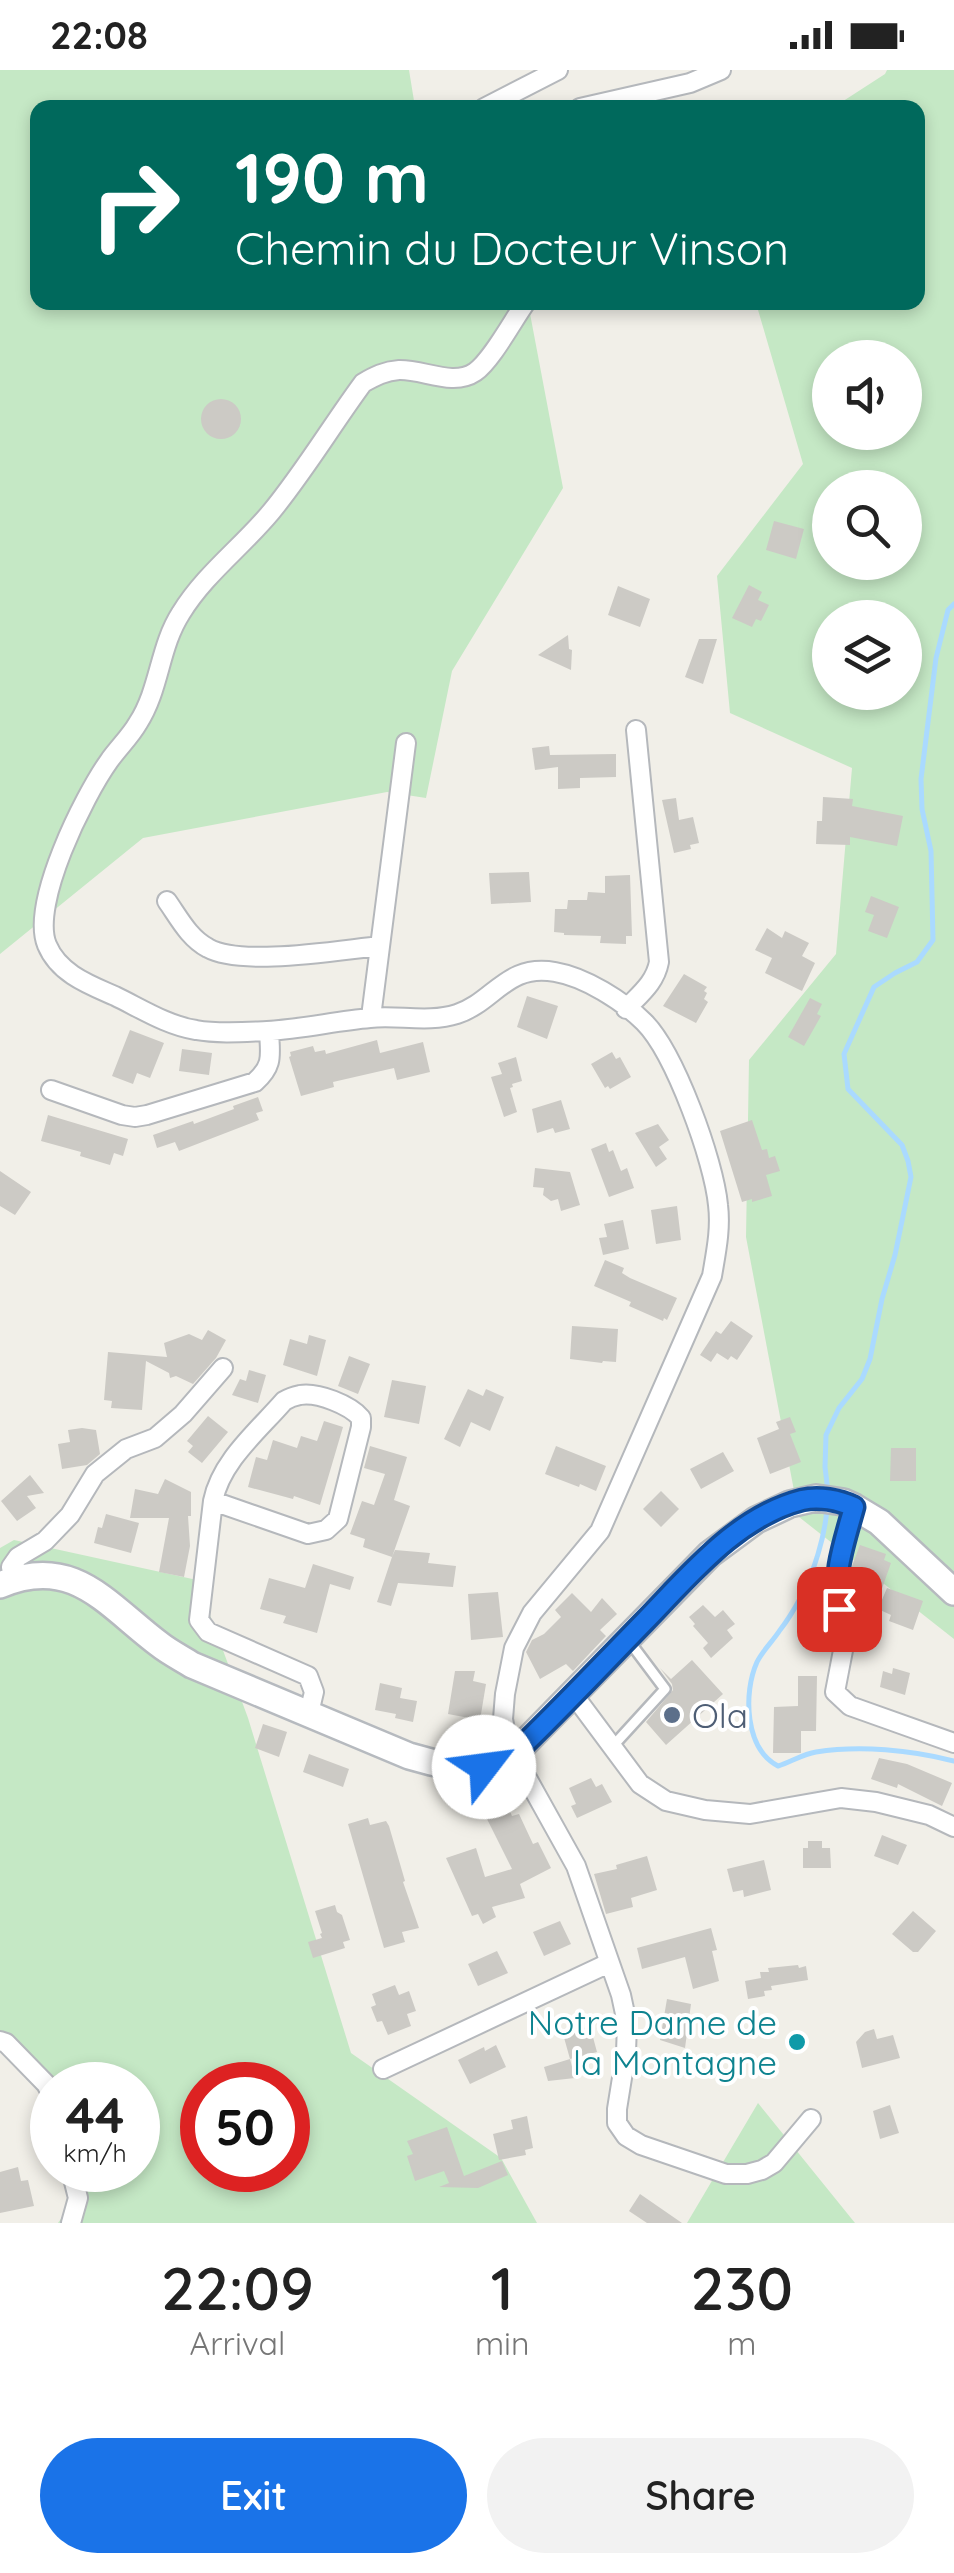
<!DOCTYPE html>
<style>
:root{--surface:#fff;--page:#f2f2f2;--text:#222;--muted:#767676;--accent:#1a73e8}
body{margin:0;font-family:Quicksand,sans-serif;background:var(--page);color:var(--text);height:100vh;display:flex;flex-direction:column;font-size:38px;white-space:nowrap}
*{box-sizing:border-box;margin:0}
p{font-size:32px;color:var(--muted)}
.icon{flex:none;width:55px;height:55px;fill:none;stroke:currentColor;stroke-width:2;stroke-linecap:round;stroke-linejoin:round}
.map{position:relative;height:2153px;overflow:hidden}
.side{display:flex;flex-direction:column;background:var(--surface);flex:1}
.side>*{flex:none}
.banner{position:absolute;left:30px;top:30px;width:895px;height:210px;border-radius:20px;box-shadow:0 5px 15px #0003;background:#00695c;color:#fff;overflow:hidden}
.fabs{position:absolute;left:812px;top:270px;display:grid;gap:20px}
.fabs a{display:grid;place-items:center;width:110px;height:110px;border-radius:50%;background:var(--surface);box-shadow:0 5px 15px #0003;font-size:50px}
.speed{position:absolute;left:30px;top:1992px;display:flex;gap:20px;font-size:50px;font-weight:700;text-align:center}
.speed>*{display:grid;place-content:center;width:130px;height:130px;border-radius:50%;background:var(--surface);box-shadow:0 5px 15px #0003;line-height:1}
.speed small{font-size:25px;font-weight:400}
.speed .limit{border:15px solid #d22;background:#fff;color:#111}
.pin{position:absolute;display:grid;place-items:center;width:85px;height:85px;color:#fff;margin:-42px;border-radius:20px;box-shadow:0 5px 15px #0006}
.me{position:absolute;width:110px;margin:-55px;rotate:60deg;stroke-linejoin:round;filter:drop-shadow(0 0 8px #0008)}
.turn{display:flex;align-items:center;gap:35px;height:210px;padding:0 40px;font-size:45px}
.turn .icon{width:130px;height:130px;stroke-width:2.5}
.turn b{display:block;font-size:70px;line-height:85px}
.eta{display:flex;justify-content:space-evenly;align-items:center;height:170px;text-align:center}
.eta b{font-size:60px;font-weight:600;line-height:70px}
.button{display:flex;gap:20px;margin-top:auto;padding:20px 40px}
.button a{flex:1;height:115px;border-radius:60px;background:var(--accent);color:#fff;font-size:40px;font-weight:600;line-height:115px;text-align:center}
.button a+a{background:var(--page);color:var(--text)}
.status{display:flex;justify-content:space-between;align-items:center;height:70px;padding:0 50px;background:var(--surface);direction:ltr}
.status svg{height:28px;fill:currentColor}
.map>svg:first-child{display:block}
.green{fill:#c5e8c5;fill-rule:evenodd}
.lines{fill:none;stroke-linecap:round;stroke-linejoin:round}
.stream{stroke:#aadaff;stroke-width:5}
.building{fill:#cccac5}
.service-casing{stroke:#b5b8bc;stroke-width:14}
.minor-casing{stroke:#b5b8bc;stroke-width:22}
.secondary-casing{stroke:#b6babf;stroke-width:30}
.service{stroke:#fff;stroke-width:9}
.minor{stroke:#fff;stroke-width:18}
.secondary{stroke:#fff;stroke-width:25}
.route-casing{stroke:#114b97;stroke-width:25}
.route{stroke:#1a73e8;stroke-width:18}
.service-dot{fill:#5c6f8a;stroke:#fff;stroke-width:4}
.culture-dot{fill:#0f9aa8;stroke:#fff;stroke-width:4}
.labels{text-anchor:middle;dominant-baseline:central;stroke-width:8;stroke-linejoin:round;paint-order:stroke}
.service-label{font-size:35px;fill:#4e5e75;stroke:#fff;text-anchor:start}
.culture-label{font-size:35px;fill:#0d838f;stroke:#fff;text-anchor:end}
</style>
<div class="status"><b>22:08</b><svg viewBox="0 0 49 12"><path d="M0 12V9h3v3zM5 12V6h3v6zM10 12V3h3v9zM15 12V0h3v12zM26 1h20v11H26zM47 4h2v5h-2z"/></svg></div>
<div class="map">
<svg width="954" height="2153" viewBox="0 0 954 2153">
<rect width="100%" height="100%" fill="#f1efe8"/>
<path class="green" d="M0,0H409L415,37L38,38V232L528,233L563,418L452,601L426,728L387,722L143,768L0,884Z
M887,0H954V1569L799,1447L746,1167L749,990L836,884L852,698L730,643L717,506L803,394L756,233L918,232V38L834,37L885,4ZM830,288H905V362H830ZM830,418H905V492H830ZM830,548H905V622H830Z
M14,1470L197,1510L248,1648L351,1983L501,2088L537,2153H58L96,2100H138V2015H52L0,1966V1478ZM202,2015H288V2100H202Z
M758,2033L855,2153H687Z"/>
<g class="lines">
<path class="stream" d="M828,1422L825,1397L826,1365L839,1338L862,1309L870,1289L882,1229L895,1185L911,1107L908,1091L902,1075L848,1019L844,984L874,917L895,903L917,892L933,870L931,781L922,739L921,709L936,588L948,540L954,534
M827,1438C825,1467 814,1501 801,1527C795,1538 788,1550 780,1560C773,1571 763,1580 757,1592C743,1623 745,1679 778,1696C791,1692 803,1684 816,1682C860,1675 911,1680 954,1691"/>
</g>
<path class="building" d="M201 349a20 20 0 1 1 40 0a20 20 0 1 1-40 0Z
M774,451L804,459L796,489L766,480Z
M749,515L762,522L758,530L769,535L761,551L756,549L752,557L732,548Z
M618,516L650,529L640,557L608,545Z
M568,565L569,579L572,580L571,600L538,585Z
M699,569H717L703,614L685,607Z
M549,676L550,685L616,684V707L580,708V718L558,719V697L535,700L532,678Z
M823,727L853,729L852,736L903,746L897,776L850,767V775L816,774L817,751H822Z
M676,728L679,750L693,747L699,773L690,775L691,779L674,783L662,730Z
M529,802L531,832L491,834L489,803Z
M630,805L632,866H626V874L600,873L601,866L564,865V863L554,862L555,839H567L568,830H587L588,822L605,823V806Z
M871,826L899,837L887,868L868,861L874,845L865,842Z
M767,858L782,868L785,861L809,873L802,886L815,893L802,921L765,903L772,888L755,880Z
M684,904L707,917L704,921L707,923L704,929L708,932L696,953L663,936Z
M527,926L558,936L547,969L517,957Z
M810,928L822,934L817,944L821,946L804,976L788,967Z
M130,960L164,973L150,1008L137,1003L133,1014L112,1006Z
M377,970L380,983L423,972L430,1002L397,1010L394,998L333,1012L334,1017L301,1026L289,987L291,986L290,982L313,976L315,982L325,980L326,984Z
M182,979L212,983L209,1005L179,1001Z
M612,982L616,989L620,987L631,1007L610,1019L608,1016L605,1018L591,994Z
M516,987L522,1011L512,1014L513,1017L510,1018L517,1042L504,1047L491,1007L502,1004L498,993Z
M258,1027L263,1041L256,1043L259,1050L179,1081L175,1072L157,1078L153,1065L193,1051L194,1054L234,1039L233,1036Z
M561,1030L570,1059L555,1063L553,1058L537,1063L532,1039Z
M48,1045L128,1069L123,1086L114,1083L110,1095L80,1086L81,1082L41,1071Z
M752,1050L762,1080L767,1079L769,1088L775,1086L780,1101L766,1105L772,1126L752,1132V1129L742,1132L720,1061Z
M658,1054L669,1070L659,1077L667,1089L656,1097L635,1063Z
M606,1073L609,1082L613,1080L621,1101L627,1098L634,1118L609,1127L591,1079Z
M535,1098L570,1102L580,1135L561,1141L558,1129L551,1131L543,1125L544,1118L533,1117Z
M0,1101L31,1122L15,1145L0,1136Z
M677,1136L681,1170L656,1174L651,1140Z
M623,1150L629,1179L603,1185L599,1168L607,1167L604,1154Z
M605,1190L624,1198L622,1203L630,1208L677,1228L667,1250L664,1248L663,1251L629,1236L631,1232L594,1216Z
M731,1251L753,1266L737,1290L731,1286L728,1290L717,1283L711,1292L700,1285L716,1261L721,1264Z
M572,1256L618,1259L616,1292L603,1291L602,1293L570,1289Z
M208,1260L226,1270L216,1288L193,1314L176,1306L170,1308L169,1303L146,1291L142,1340L111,1338L112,1331L104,1330L108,1282L167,1287L164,1273L189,1264L202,1270Z
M309,1265L326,1270L317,1306L283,1295L290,1269L307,1274Z
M349,1286L370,1294L358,1324L338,1316Z
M249,1300L266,1305L258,1333L232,1325L240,1309L246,1311Z
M392,1310L426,1316L419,1354L384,1347Z
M468,1319L483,1326L486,1319L504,1327L490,1361L471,1352L460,1377L444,1369Z
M208,1346L228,1362L202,1393L188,1382L193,1376L187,1371Z
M790,1347L796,1362L790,1364L801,1392L770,1404L757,1368L779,1359L776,1352Z
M324,1351L343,1357L320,1435L294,1426L293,1429L248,1417L256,1387L267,1390L273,1370L297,1378L301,1366L317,1371Z
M82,1358L96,1360L100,1384L87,1395L62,1399L58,1374L70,1372L68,1360Z
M370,1376L407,1387L394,1430L410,1436L392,1487L395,1480L430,1483L428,1493L456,1496L453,1517L398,1513L391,1536L377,1532L392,1487L363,1477L365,1469L350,1464L362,1431L374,1435L385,1404L364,1398Z
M556,1376L606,1396L596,1421L580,1414L579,1417L545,1404Z
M891,1378H916V1411H890Z
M723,1382L734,1401L701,1419L690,1399Z
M30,1405L44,1423L27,1426L36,1438L17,1451L1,1431Z
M165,1409L191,1422V1446H188L190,1476L184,1507L159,1502L169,1448H130L135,1419L158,1424Z
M661,1421L679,1439L661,1457L643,1439Z
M106,1444L139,1453L131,1483L94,1473L98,1457L102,1458Z
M860,1475L886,1484L884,1490L891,1493L879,1527L849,1516L852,1496Z
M313,1494L354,1507L350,1520L330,1514L317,1563L283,1553L286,1546L260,1539L269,1508L305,1518Z
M887,1518L923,1531L913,1560L889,1551L891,1545L878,1539Z
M498,1522L503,1567L471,1570L468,1524Z
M572,1523L591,1542L602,1528L617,1544L600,1560L606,1566L573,1601L566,1594L540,1609L526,1582L532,1570L544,1564L561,1547L555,1540Z
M703,1535L715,1547L723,1540L735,1554L727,1560L733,1568L711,1588L703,1578L708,1573L693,1556L695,1554L689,1547Z
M692,1590L723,1624L666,1675L646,1652L673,1620L672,1614L660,1598L671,1609Z
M893,1598L910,1603L905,1625L880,1617L883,1601L892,1604Z
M455,1601H475L473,1611L486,1614L480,1650L448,1644Z
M798,1606H817L816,1661H801V1683H773L774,1637L798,1636Z
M380,1613L402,1618L400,1628L417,1631L413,1652L395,1648L396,1644L375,1640Z
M263,1654L287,1662L279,1687L255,1678Z
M309,1684L349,1699L343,1717L303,1702Z
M879,1688L907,1694L952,1713L942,1736L898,1714L897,1718L871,1709Z
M591,1708L596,1717L602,1714L612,1732L577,1748L571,1736L576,1734L569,1718Z
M508,1737L512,1746L519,1744L533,1774L538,1772L551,1798L520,1814L525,1828L492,1837L496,1847L483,1854L478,1844L472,1846L446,1788L476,1778L485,1807L512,1799L486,1747Z
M368,1748L370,1755L386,1751L389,1756L405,1811L403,1812L419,1858L402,1862L405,1872L384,1878L348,1754Z
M882,1765L907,1775L898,1795L874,1786Z
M808,1771H822V1778H830L831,1798H803V1778H808Z
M647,1786L657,1820L631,1828L633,1837L606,1844L594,1804L617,1799L616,1795Z
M764,1790L771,1820L744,1827L743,1820L733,1822L727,1799Z
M335,1835L337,1842L342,1845L350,1870L343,1872L345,1878L313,1888L308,1872L322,1868L320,1864L322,1863L315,1841Z
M913,1841L936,1861L918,1882H913L892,1864Z
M560,1851L571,1874L544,1886L533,1862Z
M711,1858L717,1880L712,1881L719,1911L693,1919L685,1887L642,1899L637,1878Z
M497,1881L508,1903L478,1916L468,1894Z
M798,1895L799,1898L806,1896L808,1910L771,1916L772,1920L764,1921L765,1926L748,1929L745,1911L761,1908L760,1902H769L768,1898Z
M395,1915L399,1925L409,1921L416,1941L407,1944L411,1956L388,1965L382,1951L377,1952L371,1937L376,1935L372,1924Z
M667,1929L691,1934L685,1978L660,1970Z
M590,1956L597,1982L570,1989L575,2008L548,2011L544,1997L570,1989L563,1964Z
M874,1959L877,1969L893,1965L900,1988L862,1998L856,1972L865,1962Z
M496,1975L506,1997L470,2014L458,1990L484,1977L485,1981Z
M890,2035L899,2063L880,2069L873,2041Z
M527,2046L533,2078L525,2080L526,2085L499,2090L493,2064L513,2059L511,2050Z
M447,2057L464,2106L502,2091L508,2105L478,2118L439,2117L449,2113L444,2101L415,2111L407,2086L413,2084L407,2071Z
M18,2097L21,2111L28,2110L34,2136L0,2143V2102Z
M640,2124L682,2153H647L629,2141Z"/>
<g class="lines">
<g class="service-casing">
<path id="service" d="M612,1677L665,1619L629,1571"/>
</g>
<g class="minor-casing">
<path id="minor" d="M484,38L558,0
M580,38L690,13L721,0
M526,232C513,250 492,290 475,302C453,317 423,299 399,300C385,301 375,306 363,313C332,355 304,402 271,442C242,477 205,504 181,543C159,577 160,619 138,653C130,667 118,678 109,691C84,726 30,834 47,875C59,904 90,915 115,926C140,938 168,956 196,960C218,964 244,962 267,961C302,959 336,951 370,948C398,945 429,953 457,944C494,932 507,893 555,902C585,907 623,931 644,952C675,983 714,1091 718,1135C721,1159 716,1182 712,1206L600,1461L532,1543L514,1578L505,1624L503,1649L507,1672L576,1796L621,1925L627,1953L626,1983L617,2039V2053L626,2066L641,2075L726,2104H747L762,2100L774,2093L811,2049
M167,831C179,848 189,868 208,878C242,897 339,880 380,876
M626,939C640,924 655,913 659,892L636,660
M371,947L406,673
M51,1020L122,1045L135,1047L147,1045L255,1012C274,995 270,985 269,961
M213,1431L308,1464L326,1460L338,1449L361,1357V1348C350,1335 318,1322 300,1325C295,1326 289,1328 284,1331C258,1361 221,1391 213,1431L199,1550L208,1562L308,1606L314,1622L309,1643
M854,1437L844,1473L837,1509L836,1524L845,1570L835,1622L850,1636L954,1673
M14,1509L11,1497L18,1487L45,1471L70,1445L95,1404L126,1379L155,1368L183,1344L223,1298
M573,1624L640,1714L666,1731L705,1740L750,1744L841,1728L876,1732L929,1745L954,1757
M0,1971L6,1973L46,2014L52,2025
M383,1999L609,1893
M71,2153L78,2128L71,2100"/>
</g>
<g class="secondary-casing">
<path id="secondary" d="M0,1515C73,1484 106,1534 159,1574C169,1582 181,1588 192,1595L409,1686L431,1692L457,1697H484L514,1684L710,1484L756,1450L790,1434L816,1428L843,1432L854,1437L879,1452L954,1522"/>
</g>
<use href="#service" class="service"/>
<use href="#minor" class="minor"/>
<use href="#secondary" class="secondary"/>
</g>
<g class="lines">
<g class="route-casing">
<path id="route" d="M484,1697L514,1684C559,1641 601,1596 644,1552C689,1506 736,1447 802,1430C819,1426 839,1430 854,1437C845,1470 832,1505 839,1539"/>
</g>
<use href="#route" class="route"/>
</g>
<circle class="service-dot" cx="672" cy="1645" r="10"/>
<circle class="culture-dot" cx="797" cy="1972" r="10"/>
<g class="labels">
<g class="service-label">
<text x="692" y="1645">Ola</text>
</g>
<g class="culture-label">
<text x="777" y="1952">Notre Dame de<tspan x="777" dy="40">la Montagne</tspan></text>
</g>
</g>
</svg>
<div class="fabs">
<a><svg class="icon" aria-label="sound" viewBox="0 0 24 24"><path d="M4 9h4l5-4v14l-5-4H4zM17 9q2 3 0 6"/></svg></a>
<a><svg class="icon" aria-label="search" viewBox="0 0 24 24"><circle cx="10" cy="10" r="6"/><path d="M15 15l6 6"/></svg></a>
<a><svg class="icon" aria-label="layers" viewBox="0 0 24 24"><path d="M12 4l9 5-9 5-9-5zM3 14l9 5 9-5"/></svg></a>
</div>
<div class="speed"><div>44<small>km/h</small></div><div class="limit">50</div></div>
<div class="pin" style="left:839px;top:1539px;background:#d93025"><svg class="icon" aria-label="arrive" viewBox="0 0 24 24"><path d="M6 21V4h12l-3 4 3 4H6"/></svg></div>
<svg class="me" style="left:484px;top:1697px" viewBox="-20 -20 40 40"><circle r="19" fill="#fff"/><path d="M0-13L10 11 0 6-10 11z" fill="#1a73e8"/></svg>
<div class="banner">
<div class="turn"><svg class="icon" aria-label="right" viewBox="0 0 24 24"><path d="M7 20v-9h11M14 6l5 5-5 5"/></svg><div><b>190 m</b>Chemin du Docteur Vinson</div></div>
</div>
</div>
<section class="side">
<div class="eta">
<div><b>22:09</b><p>Arrival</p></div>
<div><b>1</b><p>min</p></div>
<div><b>230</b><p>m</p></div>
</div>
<div class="button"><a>Exit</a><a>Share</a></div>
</section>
